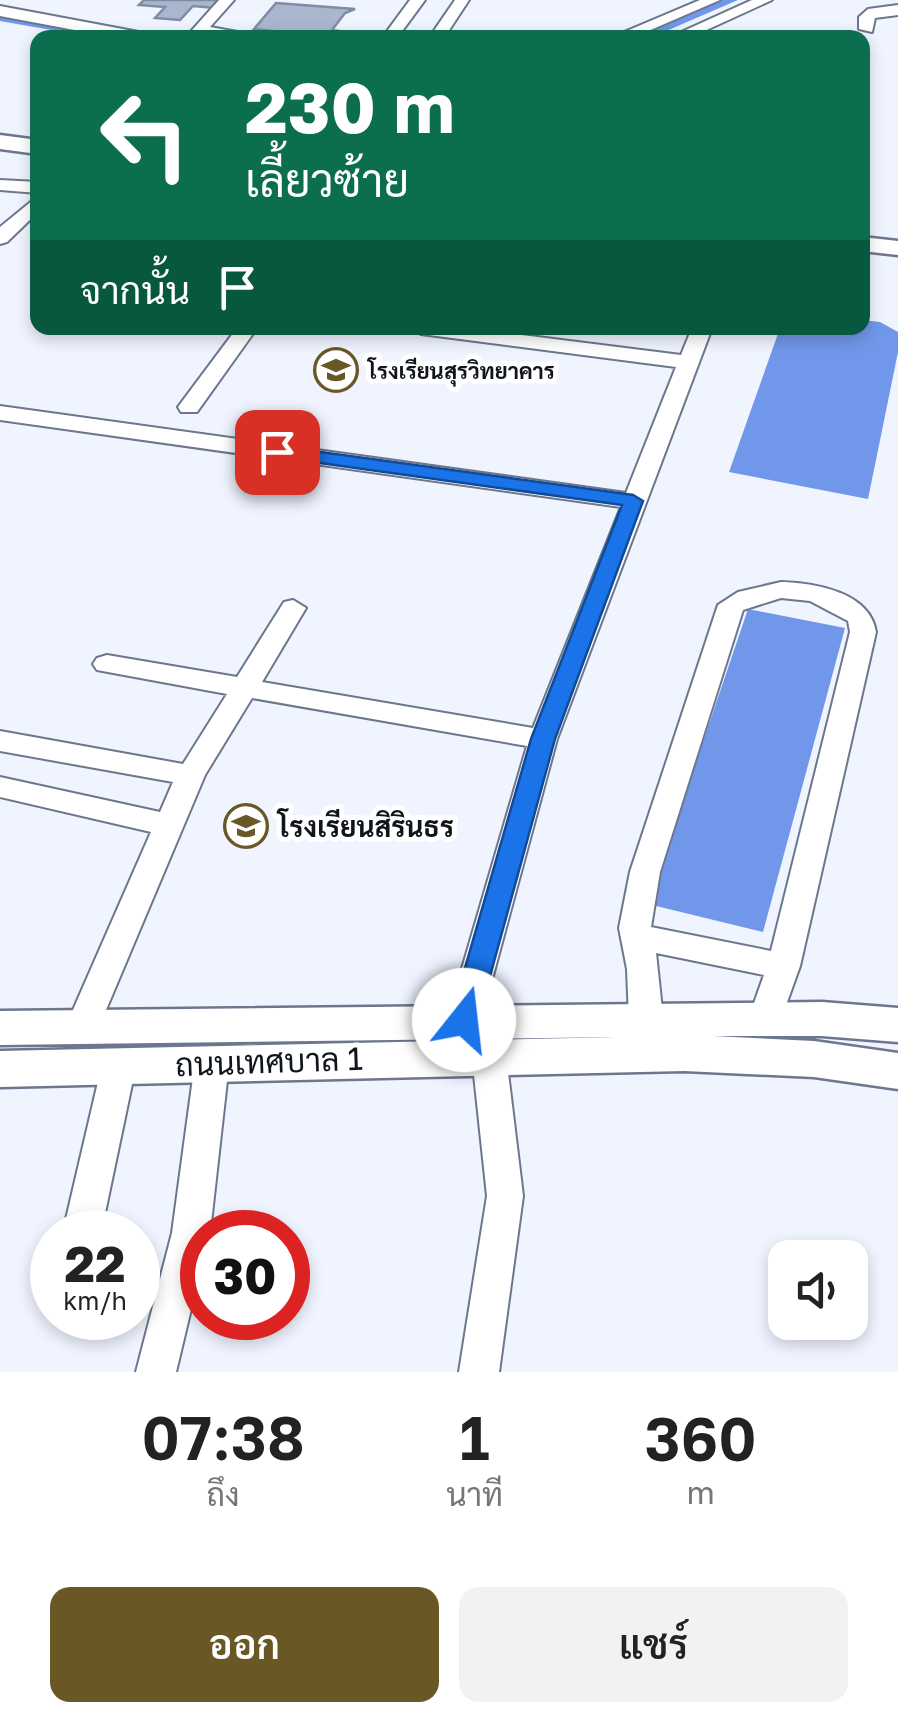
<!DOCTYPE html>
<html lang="th">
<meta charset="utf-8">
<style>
:root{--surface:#fff;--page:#f2f2f2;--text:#222;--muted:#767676;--accent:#695825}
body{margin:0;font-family:"Golos Text",Sarabun,sans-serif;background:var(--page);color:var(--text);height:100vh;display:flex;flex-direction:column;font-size:38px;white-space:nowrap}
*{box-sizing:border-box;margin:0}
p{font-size:32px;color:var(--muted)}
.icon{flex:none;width:55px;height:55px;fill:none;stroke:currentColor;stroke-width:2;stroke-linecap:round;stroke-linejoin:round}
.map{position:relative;height:1372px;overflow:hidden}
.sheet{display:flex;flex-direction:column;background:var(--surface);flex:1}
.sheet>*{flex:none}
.guide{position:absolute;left:30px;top:30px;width:840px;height:305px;border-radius:20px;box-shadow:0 5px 15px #0003;background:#0b6e4f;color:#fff;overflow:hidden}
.tools{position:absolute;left:768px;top:1240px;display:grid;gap:20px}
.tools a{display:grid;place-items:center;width:100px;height:100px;border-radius:20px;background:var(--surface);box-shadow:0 5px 15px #0003;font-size:50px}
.speed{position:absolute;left:30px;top:1210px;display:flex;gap:20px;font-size:50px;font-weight:700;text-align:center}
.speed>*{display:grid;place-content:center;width:130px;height:130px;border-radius:50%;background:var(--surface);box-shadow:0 5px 15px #0003;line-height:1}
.speed small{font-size:25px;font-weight:400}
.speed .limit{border:15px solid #d22;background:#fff;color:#111}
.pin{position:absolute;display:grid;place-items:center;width:85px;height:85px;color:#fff;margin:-42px;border-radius:20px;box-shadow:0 5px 15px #0006}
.me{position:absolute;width:110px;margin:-55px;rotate:16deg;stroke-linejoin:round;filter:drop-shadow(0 0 8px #0008)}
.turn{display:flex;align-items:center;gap:35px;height:210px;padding:0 50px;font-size:45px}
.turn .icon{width:130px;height:130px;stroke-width:2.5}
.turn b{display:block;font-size:70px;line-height:85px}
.then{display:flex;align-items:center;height:95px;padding:0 50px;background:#0003;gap:20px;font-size:38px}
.eta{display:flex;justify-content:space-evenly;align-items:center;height:170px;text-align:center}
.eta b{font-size:60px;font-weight:600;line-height:70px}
.primary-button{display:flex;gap:20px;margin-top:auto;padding:20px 50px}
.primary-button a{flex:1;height:115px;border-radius:20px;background:var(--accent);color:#fff;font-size:40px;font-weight:600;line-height:115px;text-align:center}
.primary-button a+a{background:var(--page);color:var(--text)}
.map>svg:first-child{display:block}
.water{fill:#7197ea}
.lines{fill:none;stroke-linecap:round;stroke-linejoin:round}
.canal{fill:#7197ea;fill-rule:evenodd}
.building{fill:#aab6ce;stroke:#808ca4;stroke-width:2.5}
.minor-casing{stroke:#6c778e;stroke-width:4}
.major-casing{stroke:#6c778e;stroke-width:5}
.minor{fill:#fff;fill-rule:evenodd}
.major{fill:#fff;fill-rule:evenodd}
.route{fill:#1a73e8;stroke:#114b97;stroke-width:2.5}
.labels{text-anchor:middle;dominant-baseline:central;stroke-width:10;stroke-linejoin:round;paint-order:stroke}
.far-poi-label{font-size:22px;font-weight:bold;fill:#10151d;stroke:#fff;text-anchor:start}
.poi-label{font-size:28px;font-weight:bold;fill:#10151d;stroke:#fff;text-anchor:start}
.near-street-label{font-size:32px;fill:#10151d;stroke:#fff}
</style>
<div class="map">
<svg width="898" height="1372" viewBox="0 0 898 1372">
<rect width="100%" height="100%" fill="#eff4ff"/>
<path class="water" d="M863,320L880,322L898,332V352L868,499L729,472L780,328H862Z
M748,609L845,628L763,932L648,904Z"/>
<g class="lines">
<path class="canal" d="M721,0H738L650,38H632Z
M0,13L110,32L116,36L97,38L0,21Z"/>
</g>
<path class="building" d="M144,0H221L215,8L193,6L180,20L155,18L165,7L139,5Z
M276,3L355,9L345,13L332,30L339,31L334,38L254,29Z"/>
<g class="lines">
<g class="minor-casing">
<path id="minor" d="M219,0H234L210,27L272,38H185Z
M410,0H425L397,38H382Z
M455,0H469L444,38H429Z
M700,0H720L632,38H610Z
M752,0H772L689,38H668Z
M898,5V15L875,18L872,32L859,29V17L868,9Z
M0,6L144,33L151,38H117L0,16Z
M0,180L38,182V193L0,190Z
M38,196V212L7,242L0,244V227Z
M237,328H257L197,412H181L178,407Z
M411,328H467L681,355L692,328H712L557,739L481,1020L476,1030L464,1034L452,1030L447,1020L527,746L252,698L205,775L95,1036L83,1040L71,1036L66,1026L151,832L0,797V777L160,812L173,782L0,751V731L183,764L227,694L97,670L93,664L97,658L107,655L237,677L284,602L293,600L306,608L262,682L533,728L621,507L0,420V406L626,493L676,367L421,334Z
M781,582C815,583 870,592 876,632L800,966L777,1030L765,1034L753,1030L748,1020L764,975L656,953L663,1019L658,1029L646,1032L634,1029L629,1019L627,969L619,928L630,872L718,605L738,592ZM781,598L810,601L848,621L850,632L771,951L651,927L660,872L743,610Z
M489,1042L501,1046L506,1056L523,1196L499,1372H459L487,1196L472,1056L477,1046Z
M212,1049L224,1053L229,1063L210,1232H202V1263L176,1372H136L172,1233L195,1063L200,1053Z
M119,1051L131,1055L136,1065L101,1232H63L102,1065L107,1055Z"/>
</g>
<g class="major-casing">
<path id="major" d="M0,135L38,140V154L0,149Z
M862,237L898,241V255L862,251Z
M822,1002L898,1008V1042L822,1036H713L814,1041L898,1053V1089L814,1077L684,1071L0,1087V1051L616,1037L0,1045V1011Z"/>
</g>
<use href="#minor" class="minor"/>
<use href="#major" class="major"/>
</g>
<path class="route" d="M277,446L633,495L643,501L555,739L478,1020L474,1028L464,1031L454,1028L450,1020L531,739L622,505L270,456L267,452Z"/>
<defs>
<g id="school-ring" transform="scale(2.25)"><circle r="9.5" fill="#fff" stroke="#695825" stroke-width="1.5"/><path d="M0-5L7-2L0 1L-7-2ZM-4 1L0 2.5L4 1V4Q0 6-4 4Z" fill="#695825"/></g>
</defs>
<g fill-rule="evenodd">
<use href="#school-ring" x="336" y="370"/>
<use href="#school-ring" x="246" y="826"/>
</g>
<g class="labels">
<g class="far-poi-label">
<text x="368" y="370">โรงเรียนสุรวิทยาคาร</text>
</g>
<g class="poi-label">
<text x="278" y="826">โรงเรียนสิรินธร</text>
</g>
<g class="near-street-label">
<text transform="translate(269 1061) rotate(-2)">ถนนเทศบาล 1</text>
</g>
</g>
</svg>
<div class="tools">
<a><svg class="icon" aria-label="sound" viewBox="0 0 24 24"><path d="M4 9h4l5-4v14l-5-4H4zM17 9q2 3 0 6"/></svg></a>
</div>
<div class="speed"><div>22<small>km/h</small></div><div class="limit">30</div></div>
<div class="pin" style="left:277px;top:452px;background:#d93025"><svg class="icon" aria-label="arrive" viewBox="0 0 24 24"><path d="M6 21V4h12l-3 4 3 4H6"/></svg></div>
<svg class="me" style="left:464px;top:1020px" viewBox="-20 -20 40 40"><circle r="19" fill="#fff"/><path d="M0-13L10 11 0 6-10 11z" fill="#1a73e8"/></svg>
<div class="guide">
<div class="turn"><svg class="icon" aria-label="left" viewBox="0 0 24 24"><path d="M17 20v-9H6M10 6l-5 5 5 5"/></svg><div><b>230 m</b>เลี้ยวซ้าย</div></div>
<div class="then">จากนั้น<svg class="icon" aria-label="arrive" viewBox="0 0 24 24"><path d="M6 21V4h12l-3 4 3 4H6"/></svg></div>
</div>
</div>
<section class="sheet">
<div class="eta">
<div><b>07:38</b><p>ถึง</p></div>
<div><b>1</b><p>นาที</p></div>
<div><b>360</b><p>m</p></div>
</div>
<div class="primary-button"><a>ออก</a><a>แชร์</a></div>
</section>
